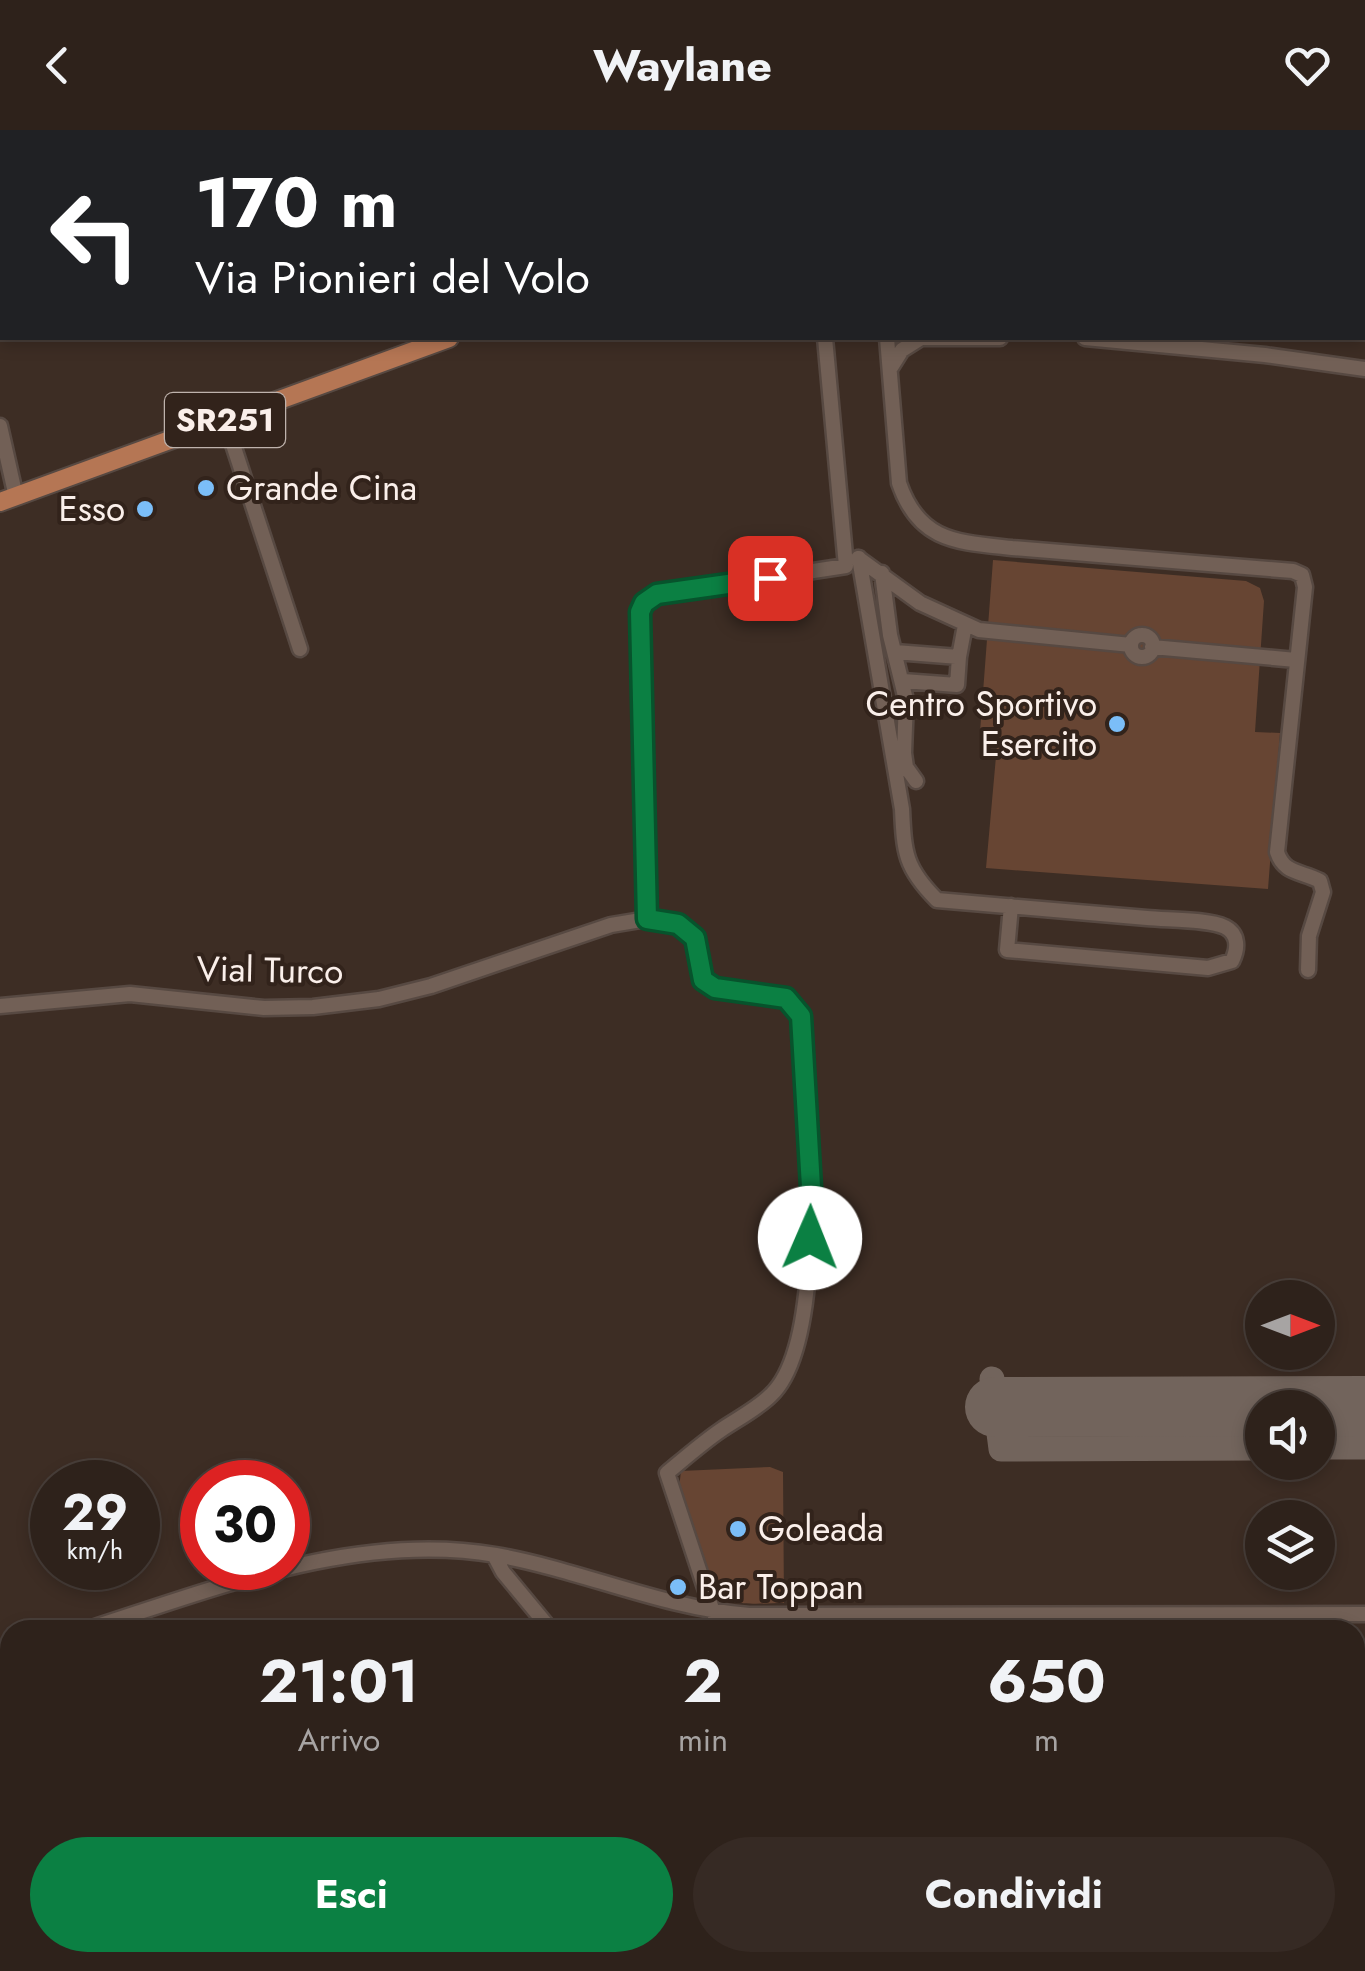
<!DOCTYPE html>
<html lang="it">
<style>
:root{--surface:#2e221b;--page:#362a24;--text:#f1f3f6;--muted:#a7a4a3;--line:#493f3a;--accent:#0b8043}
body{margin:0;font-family:Jost,sans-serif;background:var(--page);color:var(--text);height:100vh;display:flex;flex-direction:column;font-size:38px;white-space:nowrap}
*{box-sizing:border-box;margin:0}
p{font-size:32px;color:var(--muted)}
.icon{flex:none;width:55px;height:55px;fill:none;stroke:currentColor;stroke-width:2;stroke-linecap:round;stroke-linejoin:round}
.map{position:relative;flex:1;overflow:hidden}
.details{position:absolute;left:0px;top:1490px;width:1365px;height:352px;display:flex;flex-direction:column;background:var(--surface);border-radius:30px 30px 0 0;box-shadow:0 5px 15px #0003,0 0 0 2px var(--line)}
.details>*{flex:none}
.hud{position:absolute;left:0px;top:0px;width:1365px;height:210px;box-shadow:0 5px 15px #0003,0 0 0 2px var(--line);background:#202124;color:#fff;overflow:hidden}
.needle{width:65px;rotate:90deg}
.controls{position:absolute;left:1245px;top:1150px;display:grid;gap:20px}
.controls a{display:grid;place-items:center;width:90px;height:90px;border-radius:50%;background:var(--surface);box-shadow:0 5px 15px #0003,0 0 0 2px var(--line);font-size:50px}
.speed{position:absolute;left:30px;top:1330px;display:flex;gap:20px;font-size:50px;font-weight:700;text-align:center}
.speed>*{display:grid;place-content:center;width:130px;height:130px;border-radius:50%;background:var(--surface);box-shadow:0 5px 15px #0003,0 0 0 2px var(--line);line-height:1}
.speed small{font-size:25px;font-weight:400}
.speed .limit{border:15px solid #d22;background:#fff;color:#111}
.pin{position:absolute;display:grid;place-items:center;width:85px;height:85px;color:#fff;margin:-42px;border-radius:20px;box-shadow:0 5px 15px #0006}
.me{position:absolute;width:110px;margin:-55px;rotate:1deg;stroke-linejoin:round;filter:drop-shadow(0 0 8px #0008)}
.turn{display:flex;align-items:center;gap:35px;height:210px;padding:0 30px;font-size:45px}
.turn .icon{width:130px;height:130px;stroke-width:2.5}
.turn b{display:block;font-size:70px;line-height:85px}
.eta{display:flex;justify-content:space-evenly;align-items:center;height:170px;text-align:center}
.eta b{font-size:60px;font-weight:700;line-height:70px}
.button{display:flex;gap:20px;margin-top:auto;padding:20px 30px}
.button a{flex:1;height:115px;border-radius:60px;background:var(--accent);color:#fff;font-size:40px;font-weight:700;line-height:115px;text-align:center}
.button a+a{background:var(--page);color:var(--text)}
header{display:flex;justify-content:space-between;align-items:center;height:130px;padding:0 30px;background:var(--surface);font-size:45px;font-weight:700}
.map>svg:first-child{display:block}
.green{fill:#674533}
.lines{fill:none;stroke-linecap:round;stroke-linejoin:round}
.taxiway{stroke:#72645c;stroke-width:25}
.runway{stroke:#72645c;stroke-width:60}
.minor-casing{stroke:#574942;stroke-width:19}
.major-casing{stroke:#574942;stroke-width:22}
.minor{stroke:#726056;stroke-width:14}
.major{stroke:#b57654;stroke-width:18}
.route-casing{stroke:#07532c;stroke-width:25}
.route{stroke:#0b8043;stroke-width:18}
.poi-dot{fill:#7bbef8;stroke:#32231b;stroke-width:4}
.labels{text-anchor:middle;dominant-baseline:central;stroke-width:8;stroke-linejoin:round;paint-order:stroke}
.shield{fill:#32231b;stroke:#beb2ac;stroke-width:2.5}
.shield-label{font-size:32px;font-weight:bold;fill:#faefea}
.poi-label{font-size:35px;fill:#faefea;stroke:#32231b;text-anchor:start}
.street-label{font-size:35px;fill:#faefea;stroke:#32231b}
</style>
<header><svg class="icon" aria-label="back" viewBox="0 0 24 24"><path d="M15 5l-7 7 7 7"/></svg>Waylane<svg class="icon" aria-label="heart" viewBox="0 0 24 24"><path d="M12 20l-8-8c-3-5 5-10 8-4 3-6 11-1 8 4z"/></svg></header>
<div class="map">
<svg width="1365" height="1841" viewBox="0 0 1365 1841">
<rect width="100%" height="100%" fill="#3d2d24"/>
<path class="green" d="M993,430L1246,451L1260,458L1264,471L1255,602L1280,603L1268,759L986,738L998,604L980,602Z
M770,1337L783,1342L784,1473C759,1473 728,1479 713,1457L679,1358L681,1341Z"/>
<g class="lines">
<path class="taxiway" d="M992,1249L1001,1319L1262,1318
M1318,1317H1365"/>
<path class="runway" d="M995,1277L1365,1276"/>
<g class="minor-casing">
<path id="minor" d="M548,0L549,2
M887,208L899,353C919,412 957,412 1012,418L1293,441L1302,445L1305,457L1277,722C1284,744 1301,741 1320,751L1323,762L1309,806L1308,840
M919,208H1000
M1085,208L1265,225L1365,239
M890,239L902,220L921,208
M225,290L300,519
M0,296L16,367
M858,428L920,473L979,500L1131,515
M859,428L902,679C904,723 905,738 937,770C1007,776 1077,782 1147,788C1168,790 1208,789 1225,797C1239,804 1238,819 1232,831L1208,838L1007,820L1011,776
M882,443L890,505L906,570L904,623L906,637L916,651
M1131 516a11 11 0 1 1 22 0a11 11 0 1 1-22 0Z
M1152,517L1296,530
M895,522L959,527L957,555L903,551
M959,527L965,495
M0,876L130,864L264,878L313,877L379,869L431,856L611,795L647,789
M494,1425L503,1442L551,1500
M85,1500C214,1459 357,1401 496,1425C581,1440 662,1478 749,1485L1365,1484
M724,1500L713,1482L667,1343C685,1328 702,1313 721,1300C737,1289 757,1279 771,1265C831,1208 806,968 801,886L786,868L715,858L703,849L695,809L678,794L647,789L640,483L644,473L657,465L846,436L825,208
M0,1527L10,1524
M150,1832L154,1841
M889,1832L895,1841
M45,1841L54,1832
M864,1841L875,1832"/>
</g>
<g class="major-casing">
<path id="major" d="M856,2L857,0
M1362,169H1365
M0,372L449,208"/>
</g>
<use href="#minor" class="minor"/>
<use href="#major" class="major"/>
</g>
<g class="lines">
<g class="route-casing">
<path id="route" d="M770,448L657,464L644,473L640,482L647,789L678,794L695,808L703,850L715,858L786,868L801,886L812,1074L810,1108"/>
</g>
<use href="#route" class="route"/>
</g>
<g class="poi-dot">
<circle cx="206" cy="358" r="10"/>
<circle cx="145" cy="379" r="10"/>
<circle cx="1117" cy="594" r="10"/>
<circle cx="738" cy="1399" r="10"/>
<circle cx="678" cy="1457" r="10"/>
</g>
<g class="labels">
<rect class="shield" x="165" y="263" width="120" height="54" rx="8"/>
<g class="shield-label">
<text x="225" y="290">SR251</text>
</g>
<g class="poi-label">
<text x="226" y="358">Grande Cina</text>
<text x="125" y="379" text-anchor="end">Esso</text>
<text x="1097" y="574" text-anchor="end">Centro Sportivo<tspan x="1097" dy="40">Esercito</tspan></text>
<text x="758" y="1399">Goleada</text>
<text x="698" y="1457">Bar Toppan</text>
</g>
<g class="street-label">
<text transform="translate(270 840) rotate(1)">Vial Turco</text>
</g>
</g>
</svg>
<div class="controls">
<a><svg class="needle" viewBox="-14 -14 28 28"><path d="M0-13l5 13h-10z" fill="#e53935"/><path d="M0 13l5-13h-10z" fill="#a7a4a3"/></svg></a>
<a><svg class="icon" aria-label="sound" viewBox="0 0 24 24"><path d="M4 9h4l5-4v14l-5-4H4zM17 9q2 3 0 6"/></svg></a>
<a><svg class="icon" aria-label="layers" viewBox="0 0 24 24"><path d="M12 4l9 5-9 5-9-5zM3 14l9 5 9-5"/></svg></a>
</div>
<div class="speed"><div>29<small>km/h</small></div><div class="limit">30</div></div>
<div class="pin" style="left:770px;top:448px;background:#d93025"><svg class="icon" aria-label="arrive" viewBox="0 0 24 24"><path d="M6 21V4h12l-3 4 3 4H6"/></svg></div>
<svg class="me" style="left:810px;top:1108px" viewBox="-20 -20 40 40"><circle r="19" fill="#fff"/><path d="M0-13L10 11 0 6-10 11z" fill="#0b8043"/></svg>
<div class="hud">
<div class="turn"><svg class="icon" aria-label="left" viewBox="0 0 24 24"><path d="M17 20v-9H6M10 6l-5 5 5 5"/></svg><div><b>170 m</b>Via Pionieri del Volo</div></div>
</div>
<section class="details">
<div class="eta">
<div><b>21:01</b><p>Arrivo</p></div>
<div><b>2</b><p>min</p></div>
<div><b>650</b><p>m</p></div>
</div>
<div class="button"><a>Esci</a><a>Condividi</a></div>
</section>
</div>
